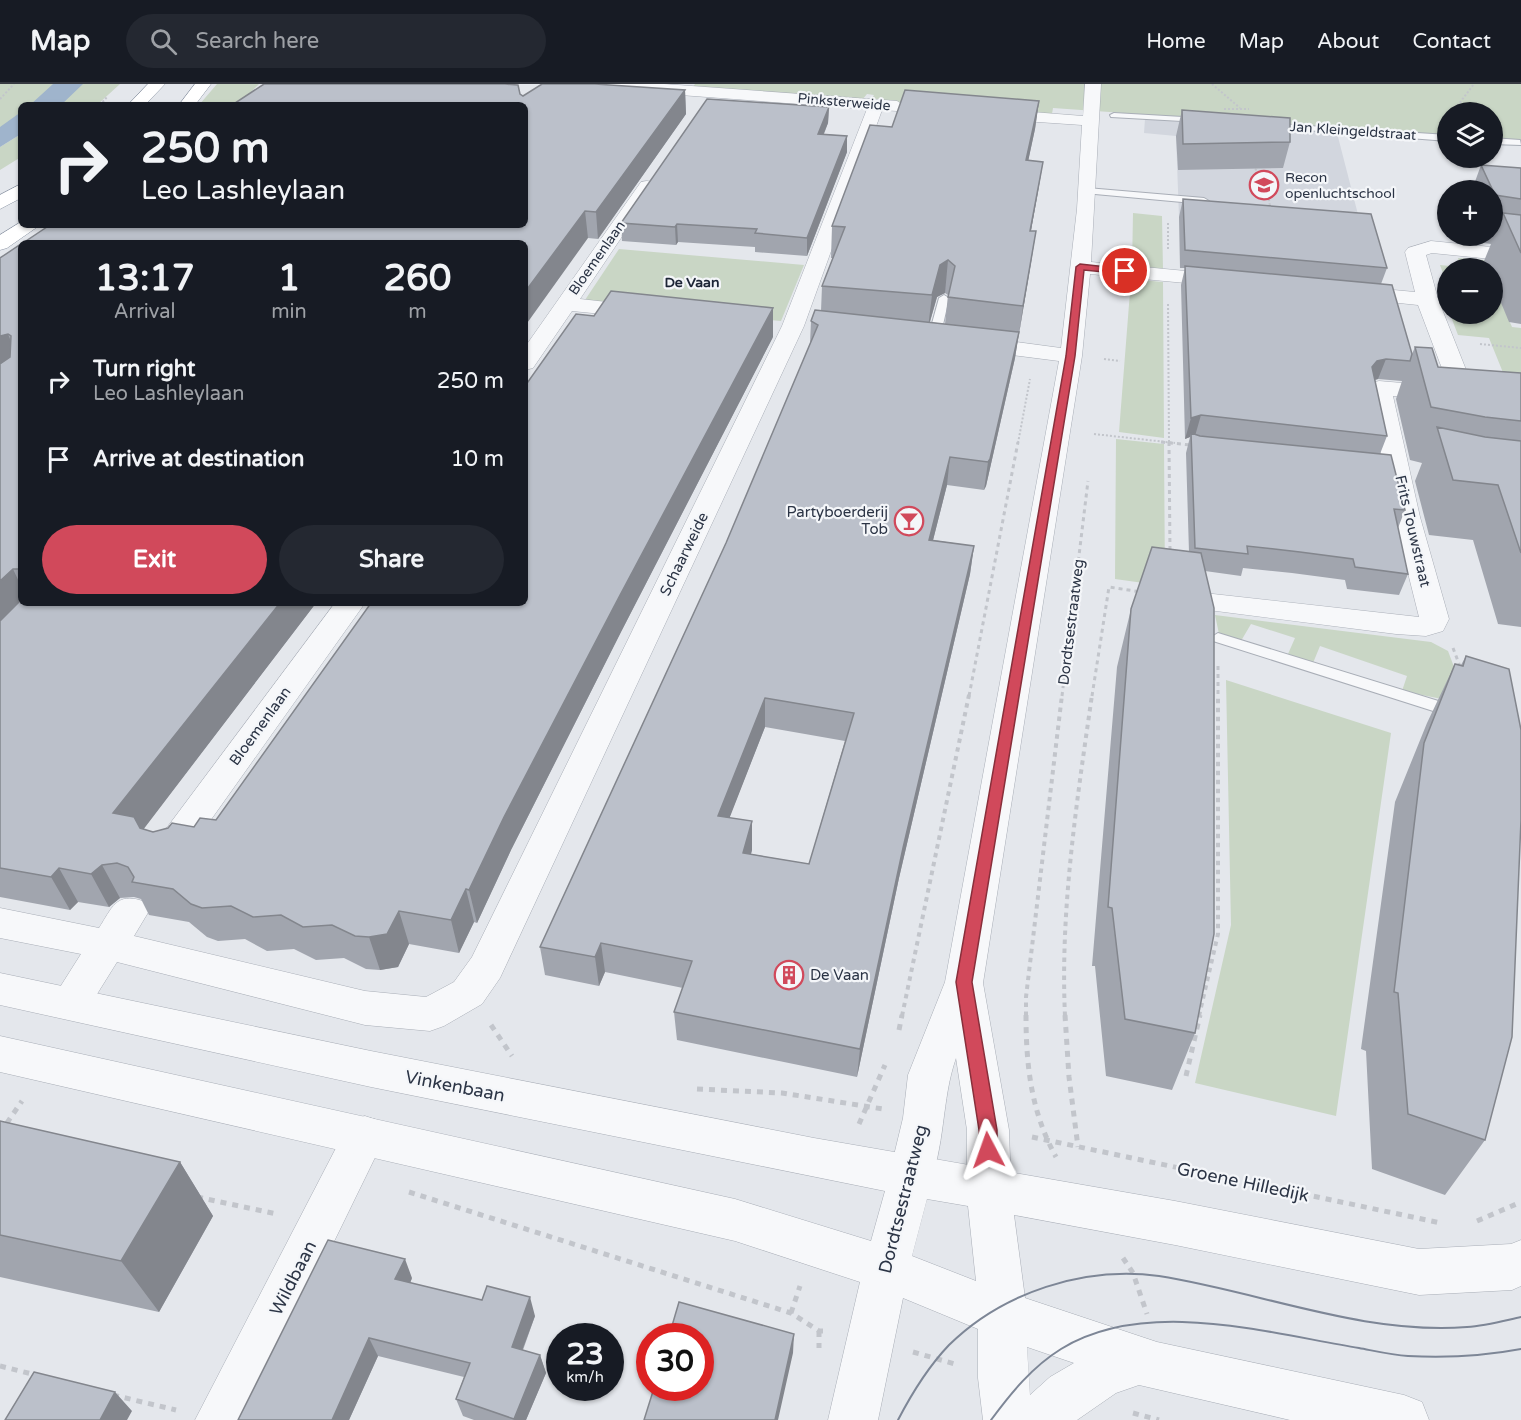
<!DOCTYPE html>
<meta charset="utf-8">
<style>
:root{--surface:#171b24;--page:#242831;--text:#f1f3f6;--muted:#9ea1a6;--line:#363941;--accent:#d1495b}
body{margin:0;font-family:"Varela Round",sans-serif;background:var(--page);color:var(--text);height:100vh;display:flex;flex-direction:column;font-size:22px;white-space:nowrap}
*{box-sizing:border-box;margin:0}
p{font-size:20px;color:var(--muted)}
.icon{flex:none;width:33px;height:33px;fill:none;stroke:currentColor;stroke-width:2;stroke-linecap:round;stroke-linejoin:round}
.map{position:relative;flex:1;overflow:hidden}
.drawer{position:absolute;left:18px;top:156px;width:510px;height:366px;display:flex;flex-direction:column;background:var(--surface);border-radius:9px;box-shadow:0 2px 4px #0004}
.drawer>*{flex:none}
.hud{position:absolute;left:18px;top:18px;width:510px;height:126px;border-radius:9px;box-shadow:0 2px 4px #0004;background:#171b24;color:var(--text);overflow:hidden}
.controls{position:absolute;left:1437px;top:18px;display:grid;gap:12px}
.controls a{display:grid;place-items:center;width:66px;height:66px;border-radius:50%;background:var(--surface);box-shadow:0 2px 4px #0004;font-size:30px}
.speed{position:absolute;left:546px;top:1239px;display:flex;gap:12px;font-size:30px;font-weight:700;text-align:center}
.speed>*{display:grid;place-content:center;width:78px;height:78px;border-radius:50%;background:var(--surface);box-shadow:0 2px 4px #0004;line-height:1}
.speed small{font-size:15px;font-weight:400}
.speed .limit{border:9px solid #d22;background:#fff;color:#111}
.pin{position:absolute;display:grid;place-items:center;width:51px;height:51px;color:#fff;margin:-26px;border:3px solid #fff;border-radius:50%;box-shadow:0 2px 6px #0007}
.me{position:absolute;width:66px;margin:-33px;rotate:356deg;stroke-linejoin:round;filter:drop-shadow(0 0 4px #0008)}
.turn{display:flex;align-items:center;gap:21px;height:126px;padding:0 24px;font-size:27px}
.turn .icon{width:78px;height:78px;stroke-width:2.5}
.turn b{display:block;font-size:42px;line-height:51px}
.eta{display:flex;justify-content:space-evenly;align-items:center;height:102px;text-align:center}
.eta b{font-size:36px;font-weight:800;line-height:42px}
.action{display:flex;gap:12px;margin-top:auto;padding:12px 24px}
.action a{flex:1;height:69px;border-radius:36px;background:var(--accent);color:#fff;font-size:24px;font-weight:800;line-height:69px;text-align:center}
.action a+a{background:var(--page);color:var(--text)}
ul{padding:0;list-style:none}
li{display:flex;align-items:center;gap:18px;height:78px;padding:0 24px}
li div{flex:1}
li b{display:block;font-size:22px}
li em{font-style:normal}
header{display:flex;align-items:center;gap:36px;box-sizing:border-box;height:84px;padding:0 30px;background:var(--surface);border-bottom:2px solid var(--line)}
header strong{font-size:28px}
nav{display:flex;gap:33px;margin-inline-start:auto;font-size:21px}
.search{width:420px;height:54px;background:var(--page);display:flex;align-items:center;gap:15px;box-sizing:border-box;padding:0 21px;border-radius:33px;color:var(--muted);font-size:22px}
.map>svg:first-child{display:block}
.built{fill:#d2d6de}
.green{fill:#c9d6c5}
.water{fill:#9fb4cc}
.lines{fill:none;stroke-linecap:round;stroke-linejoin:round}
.service-casing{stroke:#a9aeb7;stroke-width:2}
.minor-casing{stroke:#a9aeb7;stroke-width:1}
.tertiary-casing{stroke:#a9aeb7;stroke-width:1}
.trunk-casing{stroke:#8b94a3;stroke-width:1}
.path-far3{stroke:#c2c5cb;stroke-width:2;stroke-dasharray:2 2;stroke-linecap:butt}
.path-far2{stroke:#c2c5cb;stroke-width:3;stroke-dasharray:4 4;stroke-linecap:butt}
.path-far1{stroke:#c2c5cb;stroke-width:4;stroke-dasharray:4.5 4.5;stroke-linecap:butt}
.path{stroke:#c2c5cb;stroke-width:5;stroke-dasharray:6 6;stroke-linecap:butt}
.service{fill:#f7f8fa;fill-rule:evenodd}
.minor{fill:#f7f8fa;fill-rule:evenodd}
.tertiary{fill:#f7f8fa;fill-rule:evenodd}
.trunk{fill:#fff;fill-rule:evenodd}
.tram{stroke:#7d8696;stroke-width:2}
.wall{fill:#a1a5ae;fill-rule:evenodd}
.shaded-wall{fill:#83868d}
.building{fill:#bbc0ca;stroke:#83868d;stroke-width:1.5;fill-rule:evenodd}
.route{fill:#d1495b;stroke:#882f3b;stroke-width:1.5}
.labels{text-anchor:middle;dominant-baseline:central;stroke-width:4.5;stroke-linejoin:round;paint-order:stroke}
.far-street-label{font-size:14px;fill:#2b3445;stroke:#f4f6f9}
.far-poi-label{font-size:14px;fill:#2b3445;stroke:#f4f6f9;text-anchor:start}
.far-neighbourhood-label{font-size:14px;font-weight:bold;fill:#1d2536;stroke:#f4f6f9}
.poi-label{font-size:15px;fill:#2b3445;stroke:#f4f6f9;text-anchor:end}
.street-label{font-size:15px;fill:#2b3445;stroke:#f4f6f9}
.near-street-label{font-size:18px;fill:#2b3445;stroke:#f4f6f9}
</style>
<header>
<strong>Map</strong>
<div class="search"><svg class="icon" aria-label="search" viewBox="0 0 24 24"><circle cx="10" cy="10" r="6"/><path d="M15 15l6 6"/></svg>Search here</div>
<nav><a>Home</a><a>Map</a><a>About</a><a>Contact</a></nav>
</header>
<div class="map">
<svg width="1521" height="1336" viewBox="0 0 1521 1336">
<rect width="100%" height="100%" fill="#e4e7ec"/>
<path class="built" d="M1145,35L1337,49L1362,146L1365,148L1179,133L1176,52L1144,49Z"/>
<path class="green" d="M0,0H120L97,21H21V48L0,60Z
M217,0H259L238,21H199Z
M695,0H1521V58L1493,56L1492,28H1448L1447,52L1053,24L1052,30H1048L870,17L874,11L867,10L862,16L692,4Z
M21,50V73L0,86V63Z
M1133,129L1162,132L1163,186L1132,183Z
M619,165L804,181L781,237L583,219Z
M1458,174L1521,179L1498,211L1512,243L1521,244V346L1519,328L1489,254L1458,251L1450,230H1492V184H1448L1447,200L1440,181L1460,183Z
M1131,195L1163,198L1164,354L1119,348Z
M1116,355L1164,360L1165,502L1115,495Z
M1215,531L1431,558L1448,567L1454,583L1442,615L1402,607L1407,592L1320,562L1313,579L1288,570L1295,554L1251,540L1241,557L1219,550Z
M1226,596L1391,649L1336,1032L1195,999L1231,841Z"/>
<path class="water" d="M53,0H83L61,21H30Z
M21,28V50L0,63V43Z"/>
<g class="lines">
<g class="service-casing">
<path id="service" d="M1114,29L1200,34L1204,36L1200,38L1111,33L1110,31Z
M1264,39L1448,51V57L1267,43H1264Z
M1492,54L1520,56L1521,61L1492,60Z
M1087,104L1204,114L1209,117L1204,120L1084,109L1082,107Z
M944,211L949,214L940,254L934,257L930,256L928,254L939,214Z
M1218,549L1461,624L1463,628L1461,632H1449L1213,557L1210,554Z"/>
</g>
<g class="minor-casing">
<path id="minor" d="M592,0H664L897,17L905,22L897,27L882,26L804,242L500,894L482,920L444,942L430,947L365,941L117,878L84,931L70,935L56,931L50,919L81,870L0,854V824L99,844C112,824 116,808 143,817L149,827L134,852L365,907L426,913L454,898L472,873L782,242L867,25L600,5Z
M1085,0H1101L1091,178L1228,191L1235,193L1238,197L1235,201L1228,203L1090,190L1082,272L983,899L1009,1046L1011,1106L1005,1121L989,1127L973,1121L967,1106V1046L956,974C941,1016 946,1063 927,1106L911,1112L895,1106L889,1092L903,1034L908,991L945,898L1059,277L972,266L964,264L961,259L964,254L972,252L1061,264L1077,125L1082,41L993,35L985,30L993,25L1083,32Z
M647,97L653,98L656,102L580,215L643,222L651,223L654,228L651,233L643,234L572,227L533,284L525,286V263L641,98Z
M1431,157L1521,166V178L1432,169L1426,171L1438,215L1476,311L1472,316L1464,318L1393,312L1420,433L1449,535L1443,547L1426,552L1396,550L1185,523L1180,517L1185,511L1195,508L1419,533L1394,433L1367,304L1371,299L1379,297L1449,303L1418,221L1351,214L1344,212L1340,208L1344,204L1351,202L1415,208L1405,168L1408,164Z
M335,519H365L183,775L170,779L157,775L152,766L157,757Z
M365,1032L380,1037L386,1051L247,1336H195L350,1037Z"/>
</g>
<g class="tertiary-casing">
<path id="tertiary" d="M0,889L371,967L814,1054L1175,1117L1419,1165L1511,1160L1521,1156V1202L1512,1206L1419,1211L1175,1161L1014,1131L1025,1214L1157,1258L1404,1311L1422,1318L1429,1336H1290L1139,1301L1116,1309L1077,1336H983L978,1294V1245L903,1214L878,1336H828L860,1198L735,1157L0,988V952L735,1115L871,1157L885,1107L371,1003L0,921ZM927,1115L968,1122L976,1197L912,1172ZM1027,1263L1074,1279L1050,1293L1030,1311Z"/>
</g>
<g class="trunk-casing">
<path id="trunk" d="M148,0H165L145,21H128Z
M195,0H211L195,21H179Z
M21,100V114L0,125V111Z
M21,138V141H40L7,164L0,166V151Z"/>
</g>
<path class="path-far3" d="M1212,0L1240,24
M0,15L14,0
M100,21L107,13
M1224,25H1249
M1455,25L1474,0
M1449,26L1475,28
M1255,85L1266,93L1270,123
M1168,139V165
M1168,220L1169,359
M1480,260L1521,264
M1104,275L1120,277
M1094,350L1175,359
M1018,359L1030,295"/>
<path class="path-far2" d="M1161,358L1191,361
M1169,358L1170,468
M1453,564L1461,585
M1218,582V612
M969,612L1018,358
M1062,612L1088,397
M1092,612L1109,503L1141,508"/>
<path class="path-far1" d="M902,932L969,611
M1026,932V913L1062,611
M1065,932C1060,825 1077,716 1092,611
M1199,932L1218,850V611"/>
<path class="path" d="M1026,931C1026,981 1031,1028 1056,1073
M1065,931L1069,993L1078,1063
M491,941L512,972
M899,946L902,931
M1186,992L1200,931
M697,1005L782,1009L883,1025
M859,1040L885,981
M0,1049L22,1017
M1032,1053L1441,1139
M409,1108L791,1229L819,1247H825
M197,1113L277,1130
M1477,1137L1521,1118
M1123,1174L1133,1189L1147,1230
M791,1229L800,1202
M819,1247V1264
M913,1268L955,1280
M0,1282L36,1291
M113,1311L176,1326
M1133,1329L1159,1336"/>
<use href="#service" class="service"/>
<use href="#minor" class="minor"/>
<use href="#tertiary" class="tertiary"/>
<use href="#trunk" class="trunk"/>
<path class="tram" d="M898,1336C912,1309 928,1283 949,1261C1003,1208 1084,1182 1159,1192C1261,1208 1362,1251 1467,1243C1485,1242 1503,1237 1521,1233
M991,1336C1011,1309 1032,1283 1061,1265C1146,1213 1267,1249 1359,1264C1375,1267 1392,1271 1408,1272C1446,1274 1484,1272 1521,1265"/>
</g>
<path class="wall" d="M685,6L686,30L598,155L588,154L525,141L520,10L523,12Z
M1039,17L1035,45L1028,77L1043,78L1031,147H1036L1015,274L986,402L984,406L947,401L933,456L974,462L970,490L899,794L857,993L677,956L674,928L683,904L605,888L599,902L545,891L540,863L726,459L810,260L811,237L821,227L822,202L833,174H831L832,142L892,43ZM945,209L948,211L945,240L930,238L937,213ZM765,643L845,657L809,780L751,770L752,766V737L729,734Z
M829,23L828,39L824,50L847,52V68L807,172L755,168V163L678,158L676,161L622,157L621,139Z
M1182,26L1290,58L1283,84L1178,86L1176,52Z
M1481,81L1521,84V240L1509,238L1492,197V184H1488L1484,177L1491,160L1477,158L1474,152H1492V106H1472Z
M1183,115L1387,184L1381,200L1412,270L1415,263L1438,283L1521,289V543L1498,540L1473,456L1429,451L1415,397L1422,379L1410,376L1396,315L1402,297L1378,295L1375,296L1387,352L1380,370L1405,426L1398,444L1408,490L1399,511L1347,505L1345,496L1292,489L1243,484L1241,492L1205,487L1195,949L1172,1006L1106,992L1095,882H1092L1117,583L1131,525L1189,468L1186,369L1190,353L1185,355L1181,201L1185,184H1180L1179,133Z
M21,160V519H316L143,745L153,748L194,743L216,736L773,253L622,546L511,766L477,839L474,838L459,869L409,860L398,883L380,886L366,885L344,874L316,876L294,865L267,867L245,855L218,857L207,853L189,838L149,831L141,815L134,813L120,814L109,823L78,818L70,826L0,813V174Z
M1466,572L1485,1056L1445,1111L1372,1085L1366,967L1361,965L1395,718L1427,639L1455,580L1461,581Z
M0,1037L180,1078L213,1132L159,1228L0,1193Z
M412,1194L410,1199L535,1232L523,1266L540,1271L546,1289L526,1336H474L463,1332L456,1315L464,1293L378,1272L349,1336H238Z"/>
<path class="shaded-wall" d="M685,6L686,30L598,155L596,128Z
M1039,17L1035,45L1022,106L1026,76Z
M829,23L828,39L817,66L818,50Z
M847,52V68L807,172V154Z
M1043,78L1038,108L1025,179L1030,147Z
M585,127L588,154L525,242V208Z
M677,140L678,158L676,161L675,143Z
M1036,147L1031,179L1018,256L1023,222Z
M948,176L945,209L937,213L928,244L932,211L940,181Z
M773,224V253L622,546L511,766L477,839L469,806L504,733L619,513Z
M1019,248L1015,274L986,402L984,406L988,378Z
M8,250L20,280L0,292V252Z
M1386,275L1378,295L1370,297L1372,283L1377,277Z
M1201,331L1195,352L1191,349L1190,353L1185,355L1191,334Z
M950,373L947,401L926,484L929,456Z
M974,462L970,490L899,794L857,993L860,965L903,764Z
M13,485L21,502V519L0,546V497Z
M280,519H316L130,763L113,729Z
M765,614V643L719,761L718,732Z
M752,737V766L743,798V769Z
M102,781L120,814L109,823L91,790Z
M59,784L78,818L70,826L51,793Z
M466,805L474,838L459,869L451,836Z
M399,827L409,860L398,883L380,886L369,853Z
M601,859L605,888L599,902L595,873Z
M180,1078L213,1132L159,1228L121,1177Z
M405,1175L412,1194L404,1214L395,1195Z
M530,1213L535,1232L517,1280L512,1263Z
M794,1250L793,1269L778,1336H775Z
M369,1254L378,1272L349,1336H332Z
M540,1271L546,1289L526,1336H514Z
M115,1308L132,1327L127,1336H100Z"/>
<path class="building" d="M264,0H505L518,1L520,10L523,12L542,0H595L685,6L596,128L585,127L525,208V159H23L50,141H525V21H232Z
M905,6L1039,17L1026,76L1043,78L1030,147H1036L1023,222L948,213L955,182L948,176L940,181L932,211L822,202L845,143L832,142L870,41L892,43Z
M707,15L829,23L818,50L847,52L807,154L755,149L757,145L677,140L675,143L621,139Z
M1182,26L1290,34V58L1183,60Z
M1481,81L1521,84V115L1495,111Z
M1183,115L1371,130L1387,184L1185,166Z
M1503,129L1521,131V169Z
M21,160V485H13L0,497V280L10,273L11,252L8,250L0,252V174Z
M1185,182L1392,201L1412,270L1410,277L1386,275L1377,277L1372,283L1387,352L1201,331L1191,334Z
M611,207L773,224L619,513L504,733L469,806L466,805L451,836L399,827L387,850L369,853L355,852L332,841L303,843L281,831L253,833L231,822L202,824L191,820L173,805L132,798L134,793L128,783L117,779L102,781L91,790L59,784L51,793L0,784V537L21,516V519H280L113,729L134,733L140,744L153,748L168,744L172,739L194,743L200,734L216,736L371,519H525V302L576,230L594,232Z
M815,226L1019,248L990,375L988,378L950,373L929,456L974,462L903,764L860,965L674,928L692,877L601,859L595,873L540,863L726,459L818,241L811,237ZM765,614L854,629L809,780L743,769L752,737L718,732Z
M1415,263L1432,264L1438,283L1521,289V337L1485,333L1431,323Z
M1437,343L1485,353L1521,357V469L1498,401L1453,396Z
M1191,349L1200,352L1391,371L1405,426L1394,425L1408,490L1355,483L1353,475L1300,468L1247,462L1248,470L1195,464Z
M1152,463L1201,469L1214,524V850L1195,949L1125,935L1112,824L1108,823L1131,525Z
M1466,572L1509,585L1521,646V736L1512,953L1485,1056L1408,1030L1398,909L1394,908L1424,659L1455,580L1463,582Z
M0,1037L180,1078L121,1177L0,1151Z
M328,1156L405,1175L395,1195L482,1216L487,1202L530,1213L512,1263L540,1271L514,1335L456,1315L470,1279L369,1254L332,1336H238Z
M679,1218L794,1250L775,1336H644L654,1304H700V1252H669Z
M34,1288L115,1308L100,1336H5Z"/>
<path class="route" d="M1080,180L1125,185L1130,187L1125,190L1084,186L1075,272L972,898L997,1046V1066L995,1071L988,1074L982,1071L980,1066L979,1046L956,898L1066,272L1076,183Z"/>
<defs>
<g id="school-ring" transform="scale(1.5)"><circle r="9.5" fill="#f4f6f9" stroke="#d1495b" stroke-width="1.5"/><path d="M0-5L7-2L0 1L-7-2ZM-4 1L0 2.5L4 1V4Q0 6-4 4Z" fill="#d1495b"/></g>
<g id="bar-ring" transform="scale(1.5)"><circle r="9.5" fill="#f4f6f9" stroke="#d1495b" stroke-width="1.5"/><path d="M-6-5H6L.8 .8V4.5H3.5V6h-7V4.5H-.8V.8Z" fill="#d1495b"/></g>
<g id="building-ring" transform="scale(1.5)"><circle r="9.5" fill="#f4f6f9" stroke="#d1495b" stroke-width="1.5"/><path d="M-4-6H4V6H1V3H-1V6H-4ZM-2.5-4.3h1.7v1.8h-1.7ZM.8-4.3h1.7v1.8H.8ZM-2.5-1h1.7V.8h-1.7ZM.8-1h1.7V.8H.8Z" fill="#d1495b"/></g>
</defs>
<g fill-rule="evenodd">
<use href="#school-ring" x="1264" y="101"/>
<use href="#bar-ring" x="909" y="437"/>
<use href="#building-ring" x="789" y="891"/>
</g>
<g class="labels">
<g class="far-street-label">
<text transform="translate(844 18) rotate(5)">Pinksterweide</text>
<text transform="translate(1353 47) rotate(4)">Jan Kleingeldstraat</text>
<text transform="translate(597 174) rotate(-55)">Bloemenlaan</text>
</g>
<g class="far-poi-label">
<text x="1285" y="93">Recon<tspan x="1285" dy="16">openluchtschool</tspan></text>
</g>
<g class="far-neighbourhood-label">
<text x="692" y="198">De Vaan</text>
</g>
<g class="poi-label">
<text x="888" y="428">Partyboerderij<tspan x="888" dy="17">Tob</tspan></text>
<text x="810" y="891" text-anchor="start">De Vaan</text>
</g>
<g class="street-label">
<text transform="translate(1413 447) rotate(77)">Frits Touwstraat</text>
<text transform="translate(684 470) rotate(-64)">Schaarweide</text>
<text transform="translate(1071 538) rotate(-83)">Dordtsestraatweg</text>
<text transform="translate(260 642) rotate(-54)">Bloemenlaan</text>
</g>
<g class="near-street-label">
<text transform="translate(455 1002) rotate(11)">Vinkenbaan</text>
<text transform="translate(1243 1098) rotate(12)">Groene Hilledijk</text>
<text transform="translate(903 1115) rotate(-76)">Dordtsestraatweg</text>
<text transform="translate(293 1194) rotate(-63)">Wildbaan</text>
</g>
</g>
</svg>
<div class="controls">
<a><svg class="icon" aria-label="layers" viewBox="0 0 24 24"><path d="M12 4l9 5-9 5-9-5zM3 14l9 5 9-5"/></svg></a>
<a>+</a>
<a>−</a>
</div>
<div class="speed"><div>23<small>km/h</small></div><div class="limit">30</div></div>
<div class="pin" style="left:1125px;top:187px;background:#d93025"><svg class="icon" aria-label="arrive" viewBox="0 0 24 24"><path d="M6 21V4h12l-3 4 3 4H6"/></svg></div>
<svg class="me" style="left:988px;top:1066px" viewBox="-20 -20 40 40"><path d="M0-17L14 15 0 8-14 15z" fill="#d1495b" stroke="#fff" stroke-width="4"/></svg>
<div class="hud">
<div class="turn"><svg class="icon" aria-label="right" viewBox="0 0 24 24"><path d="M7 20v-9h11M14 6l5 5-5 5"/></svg><div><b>250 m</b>Leo Lashleylaan</div></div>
</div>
<section class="drawer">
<div class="eta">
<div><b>13:17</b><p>Arrival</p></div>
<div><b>1</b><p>min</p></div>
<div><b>260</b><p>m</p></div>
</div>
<ul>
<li><svg class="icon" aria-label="right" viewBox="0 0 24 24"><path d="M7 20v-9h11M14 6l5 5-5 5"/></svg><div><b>Turn right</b><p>Leo Lashleylaan</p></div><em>250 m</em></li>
<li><svg class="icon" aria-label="arrive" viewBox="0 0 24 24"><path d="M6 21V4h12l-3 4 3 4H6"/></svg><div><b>Arrive at destination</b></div><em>10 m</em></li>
</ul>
<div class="action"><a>Exit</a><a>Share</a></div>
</section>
</div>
